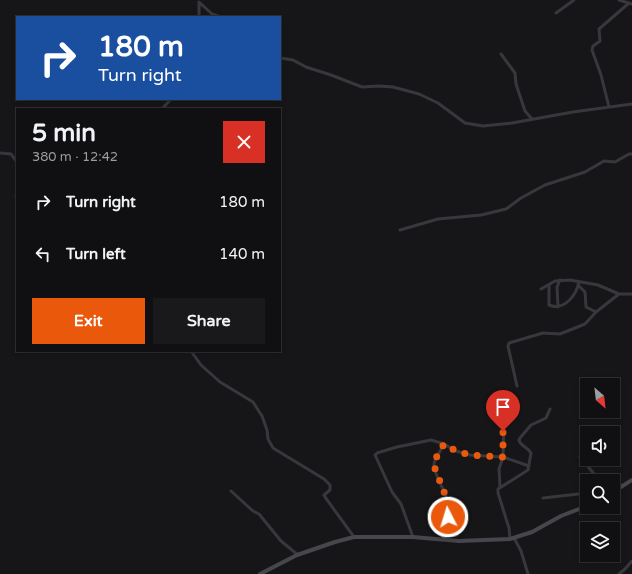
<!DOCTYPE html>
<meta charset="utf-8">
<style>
:root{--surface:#101012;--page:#19191b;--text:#f1f3f6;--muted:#9c9d9f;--line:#303032;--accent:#ea580c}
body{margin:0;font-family:"Varela Round",sans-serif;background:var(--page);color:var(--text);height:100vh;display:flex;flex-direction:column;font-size:15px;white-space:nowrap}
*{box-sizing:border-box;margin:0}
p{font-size:13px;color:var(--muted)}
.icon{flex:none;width:22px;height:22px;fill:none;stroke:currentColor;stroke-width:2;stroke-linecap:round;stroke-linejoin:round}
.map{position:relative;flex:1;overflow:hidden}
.details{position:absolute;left:16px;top:108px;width:265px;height:244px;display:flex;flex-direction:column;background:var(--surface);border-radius:0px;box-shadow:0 2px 6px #0003,0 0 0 1px var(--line)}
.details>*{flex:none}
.guide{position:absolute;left:16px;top:16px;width:265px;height:84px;border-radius:0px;box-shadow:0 2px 6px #0003,0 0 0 1px var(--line);background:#1a4fa0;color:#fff;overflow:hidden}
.needle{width:26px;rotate:152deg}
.fabs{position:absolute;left:580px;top:378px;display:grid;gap:8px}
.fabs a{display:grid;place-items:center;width:40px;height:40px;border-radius:0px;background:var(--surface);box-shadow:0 2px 6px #0003,0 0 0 1px var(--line);font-size:20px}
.pin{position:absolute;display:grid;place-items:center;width:34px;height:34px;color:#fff;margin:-41px -17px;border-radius:50% 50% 50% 0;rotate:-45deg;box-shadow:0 0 4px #0007}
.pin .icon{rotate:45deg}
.me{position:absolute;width:44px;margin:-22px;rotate:355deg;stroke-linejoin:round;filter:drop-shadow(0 0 3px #0008)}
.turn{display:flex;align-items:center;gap:14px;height:84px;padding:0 16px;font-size:18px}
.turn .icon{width:52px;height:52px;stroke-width:2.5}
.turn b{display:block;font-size:28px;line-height:34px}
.round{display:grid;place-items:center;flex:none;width:42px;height:42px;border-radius:0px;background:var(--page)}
.head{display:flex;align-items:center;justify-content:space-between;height:68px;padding:0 16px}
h1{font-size:24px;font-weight:800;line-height:30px}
.button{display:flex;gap:8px;margin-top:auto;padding:8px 16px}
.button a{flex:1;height:46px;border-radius:0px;background:var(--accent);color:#fff;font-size:16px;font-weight:800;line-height:46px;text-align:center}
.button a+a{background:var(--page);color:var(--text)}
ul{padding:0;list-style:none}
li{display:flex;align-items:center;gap:12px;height:52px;padding:0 16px}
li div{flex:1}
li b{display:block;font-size:15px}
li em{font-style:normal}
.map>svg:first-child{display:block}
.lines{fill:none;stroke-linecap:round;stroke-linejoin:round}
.street{stroke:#37383d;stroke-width:3}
.secondary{stroke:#45474d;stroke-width:4}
.route{stroke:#ea580c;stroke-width:7;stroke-dasharray:0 12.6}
</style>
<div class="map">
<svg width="632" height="574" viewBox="0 0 632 574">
<rect width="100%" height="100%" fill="#161618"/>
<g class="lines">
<path class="street" d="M619,0L632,4
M199,2L212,14L221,17
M199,2V17
M556,13L574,0
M501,54L515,73L516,84L525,111L532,119
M280,58L293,60L306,67L331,75L362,87L379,86L393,87L419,94L438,103L465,123L483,126L512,123L573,112L632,104
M609,107L601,75L592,50L593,46L600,41L599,29L629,3
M162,109L171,99
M0,153L11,154L17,162
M17,191L16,197L17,199
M400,230L438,219L481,215L506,209L521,198L545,185L585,172L604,161L615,162L629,154H632
M549,285V305C564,311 576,296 579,282
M578,285L585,292L586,307L596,312
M541,289L555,281L570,280L598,285L619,294H632
M558,307L557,287L560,280
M191,351L201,365L220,382L253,402L262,416L267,430L268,439L273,448L324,479L330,485V490L324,495L325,497L354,537
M517,386L508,346L509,343L543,333L560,334L585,324L596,312L619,294
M580,457L600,481
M500,487L499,469L503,457L504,419
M231,491L253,511L259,514L281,541L298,555
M543,498L587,493
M413,537L401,504L392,492L376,457L375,455L377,453L397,447L431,440L444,444L456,451L470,455L503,457L529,466
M514,538L521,551L528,574
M443,539C447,525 451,510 446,496C443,488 433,471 434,464C435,457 441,451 444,444
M510,539L509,528L498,493V489L528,470L531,453C528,447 521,447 519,440L520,438L531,425L546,418L550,409
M619,574L625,569L632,561"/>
<path class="secondary" d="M613,492L632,480
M260,574L297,555L335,542L354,537H413L459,541L510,539L532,532L561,516L587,506"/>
</g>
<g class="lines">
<path class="route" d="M448,517L446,497L434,466L436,458L444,444L456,451L470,455L503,457V431"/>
</g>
</svg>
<div class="fabs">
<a><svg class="needle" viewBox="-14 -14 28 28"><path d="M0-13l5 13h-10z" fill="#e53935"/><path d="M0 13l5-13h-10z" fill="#9c9d9f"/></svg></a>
<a><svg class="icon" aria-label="sound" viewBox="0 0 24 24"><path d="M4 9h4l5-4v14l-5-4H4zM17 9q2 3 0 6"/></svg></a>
<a><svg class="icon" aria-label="search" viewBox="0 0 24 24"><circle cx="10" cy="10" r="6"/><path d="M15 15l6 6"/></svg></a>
<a><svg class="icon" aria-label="layers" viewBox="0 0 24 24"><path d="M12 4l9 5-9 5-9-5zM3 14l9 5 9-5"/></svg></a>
</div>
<div class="pin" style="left:503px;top:431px;background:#d93025"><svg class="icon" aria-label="arrive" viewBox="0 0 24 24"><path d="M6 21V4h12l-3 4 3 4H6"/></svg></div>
<svg class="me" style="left:448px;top:517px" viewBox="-20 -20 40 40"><circle r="17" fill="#ea580c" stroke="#fff" stroke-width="3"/><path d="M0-11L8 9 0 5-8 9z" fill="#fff"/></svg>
<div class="guide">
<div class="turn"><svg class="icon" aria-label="right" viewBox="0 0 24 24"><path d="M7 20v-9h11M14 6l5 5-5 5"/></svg><div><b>180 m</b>Turn right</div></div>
</div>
<section class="details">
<div class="head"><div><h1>5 min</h1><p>380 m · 12:42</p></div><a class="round" style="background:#d93025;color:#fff"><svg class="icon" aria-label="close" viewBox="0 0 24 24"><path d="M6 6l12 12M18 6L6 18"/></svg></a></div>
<ul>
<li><svg class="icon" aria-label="right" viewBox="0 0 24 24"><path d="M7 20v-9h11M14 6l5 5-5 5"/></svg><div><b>Turn right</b></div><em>180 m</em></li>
<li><svg class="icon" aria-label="left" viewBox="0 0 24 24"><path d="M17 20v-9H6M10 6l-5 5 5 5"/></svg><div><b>Turn left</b></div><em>140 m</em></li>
</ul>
<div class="button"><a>Exit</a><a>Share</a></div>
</section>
</div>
